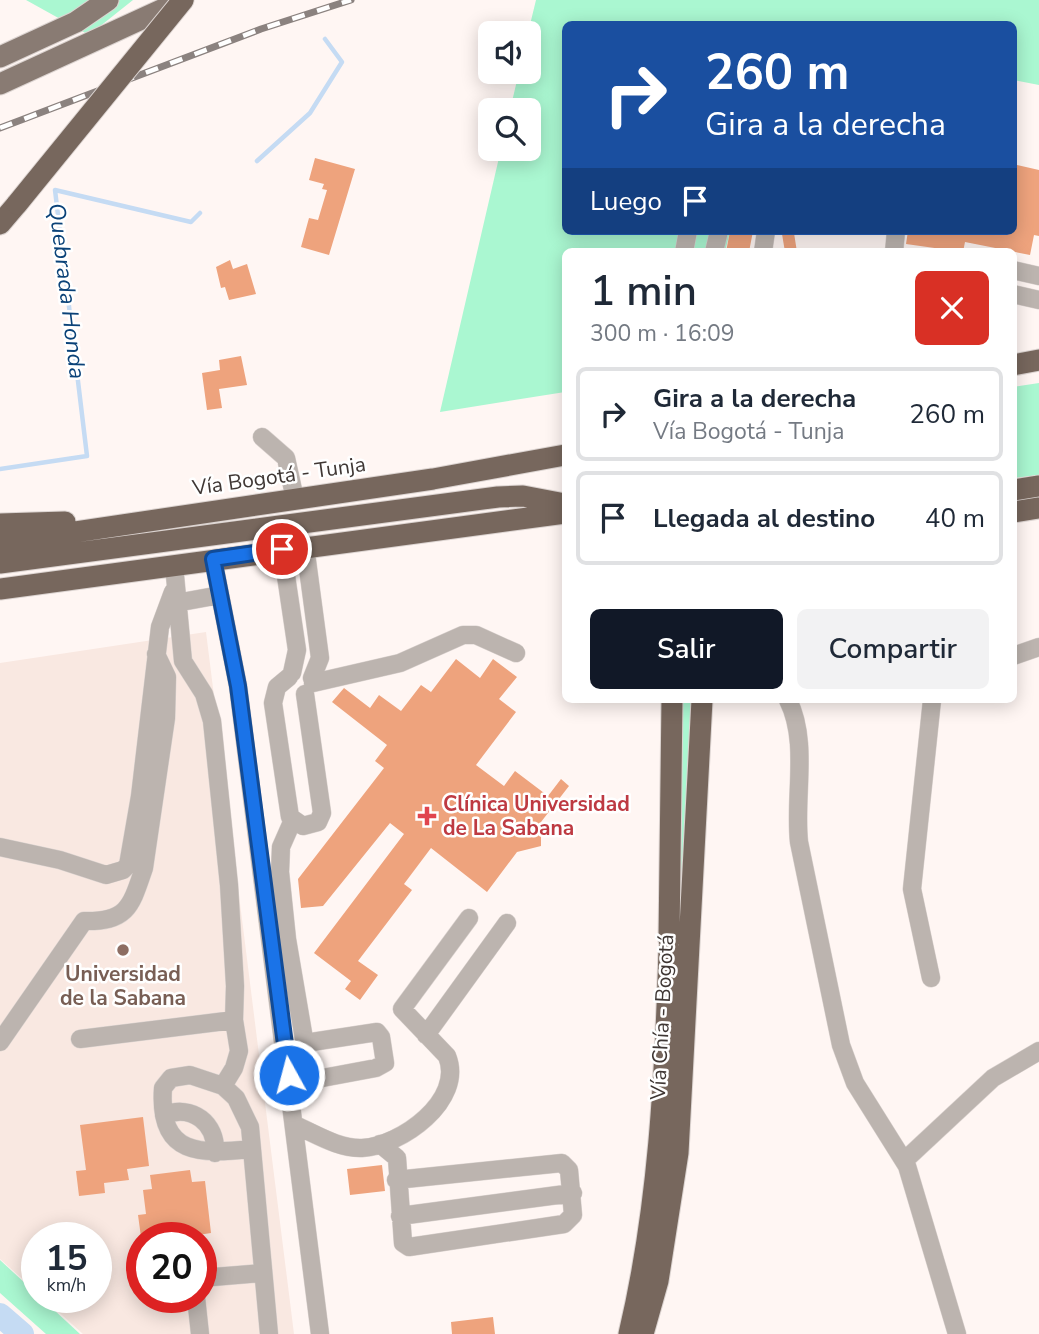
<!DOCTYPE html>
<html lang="es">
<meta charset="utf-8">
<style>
:root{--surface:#fff;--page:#f2f2f3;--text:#1f2937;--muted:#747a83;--line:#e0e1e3;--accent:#111827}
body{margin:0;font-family:"Nunito Sans",sans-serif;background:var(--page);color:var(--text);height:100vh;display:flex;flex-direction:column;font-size:26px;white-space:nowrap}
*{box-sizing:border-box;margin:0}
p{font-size:23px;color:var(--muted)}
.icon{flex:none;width:38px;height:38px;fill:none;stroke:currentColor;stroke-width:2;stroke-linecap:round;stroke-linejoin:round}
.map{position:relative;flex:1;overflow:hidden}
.sheet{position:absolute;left:562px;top:248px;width:455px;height:455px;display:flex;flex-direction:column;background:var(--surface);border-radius:10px;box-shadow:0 4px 18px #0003}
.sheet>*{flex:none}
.banner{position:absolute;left:562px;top:21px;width:455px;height:214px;border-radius:10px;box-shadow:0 4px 18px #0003;background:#1a4fa0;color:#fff;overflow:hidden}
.buttons{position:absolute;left:478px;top:21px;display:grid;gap:14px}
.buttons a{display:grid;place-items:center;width:63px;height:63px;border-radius:10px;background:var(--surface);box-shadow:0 4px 18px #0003;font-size:35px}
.speed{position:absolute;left:21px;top:1222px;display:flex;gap:14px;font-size:35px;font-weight:700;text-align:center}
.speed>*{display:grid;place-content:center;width:91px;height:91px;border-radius:50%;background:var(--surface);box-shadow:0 4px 18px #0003;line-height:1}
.speed small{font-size:18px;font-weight:400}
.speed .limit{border:10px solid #d22;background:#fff;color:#111}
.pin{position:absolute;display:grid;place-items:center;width:60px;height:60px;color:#fff;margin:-30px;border:4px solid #fff;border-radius:50%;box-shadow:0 2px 7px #0007}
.me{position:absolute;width:77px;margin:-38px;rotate:353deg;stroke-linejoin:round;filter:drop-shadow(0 0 5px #0008)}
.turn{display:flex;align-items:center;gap:24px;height:147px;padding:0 28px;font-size:32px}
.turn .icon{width:91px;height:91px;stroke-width:2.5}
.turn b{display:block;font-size:49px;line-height:60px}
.then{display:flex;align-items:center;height:66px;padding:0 28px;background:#0003;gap:14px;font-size:26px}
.round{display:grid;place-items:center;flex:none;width:74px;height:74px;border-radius:10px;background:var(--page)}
.headline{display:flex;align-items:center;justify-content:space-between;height:119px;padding:0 28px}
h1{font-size:42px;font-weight:600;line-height:52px}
.cta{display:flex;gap:14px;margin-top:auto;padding:14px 28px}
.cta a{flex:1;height:80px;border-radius:10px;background:var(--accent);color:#fff;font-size:28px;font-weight:600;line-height:80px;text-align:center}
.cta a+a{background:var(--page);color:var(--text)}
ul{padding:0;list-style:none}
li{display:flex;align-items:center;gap:21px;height:94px;margin:0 14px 10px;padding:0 14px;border:4px solid var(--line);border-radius:10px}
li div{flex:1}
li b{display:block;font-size:26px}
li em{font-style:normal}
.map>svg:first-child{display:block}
.built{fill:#f9e8e1;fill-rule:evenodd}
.green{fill:#aaf7d1}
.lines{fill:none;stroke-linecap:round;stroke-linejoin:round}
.stream{stroke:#c5dbf3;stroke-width:4.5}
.river{stroke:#c5dbf3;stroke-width:24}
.building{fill:#eea37d}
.minor-casing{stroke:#dcd4d1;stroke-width:19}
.major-casing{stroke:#dcd4d1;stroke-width:23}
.highway-casing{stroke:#dcd4d1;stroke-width:23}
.minor{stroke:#bcb4af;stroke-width:18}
.major{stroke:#897b73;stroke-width:21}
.highway{stroke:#77675d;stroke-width:21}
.rail-casing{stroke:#8b827f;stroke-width:7}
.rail{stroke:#fff;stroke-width:4.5;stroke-dasharray:13;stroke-linecap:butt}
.highway-bridge-casing{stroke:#dcd4d1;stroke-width:23;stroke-linecap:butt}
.highway-bridge{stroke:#77675d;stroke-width:21}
.route-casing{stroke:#114b97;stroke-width:18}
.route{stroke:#1a73e8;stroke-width:12}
.health-dot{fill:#e0444e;stroke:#fff;stroke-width:2.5}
.education-dot{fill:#8d6e63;stroke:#fff;stroke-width:2.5}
.labels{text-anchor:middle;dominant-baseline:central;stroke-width:5;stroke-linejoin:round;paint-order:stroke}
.street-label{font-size:21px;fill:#3f3734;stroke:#fff}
.health-label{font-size:21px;font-weight:bold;fill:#be3a42;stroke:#fff;text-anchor:start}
.education-label{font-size:21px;font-weight:bold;fill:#785e54;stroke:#fff}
.water-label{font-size:23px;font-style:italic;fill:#0a4278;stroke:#fff}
</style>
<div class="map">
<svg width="1039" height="1334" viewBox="0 0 1039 1334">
<rect width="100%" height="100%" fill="#fff6f3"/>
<path class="built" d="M206,632L294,1334H83L42,1297H96V1237H37V1292L0,1259V663ZM142,1237H201V1297H142Z"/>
<path class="green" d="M26,0H133L89,35Z
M536,0H1039V85L1013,80V24H565V231H730L725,252H565V392L440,412L501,149H528V110H510L519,72H528V33Z
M1039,383V475L1013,478V387Z
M678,700H691L674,1040Z
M0,1260L80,1334H46L0,1293Z"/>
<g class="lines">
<path class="stream" d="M257,161L310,113L342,62L325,39
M0,469L87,456L55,190L191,222L200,213"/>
<path class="river" d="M0,1315L22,1334"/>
</g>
<path class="building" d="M315,158L355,169L329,255L301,247L309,218L318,220L327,190L322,189L324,184L309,180Z
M1013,164L1039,170V236L1034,235L1030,255L965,242L963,252L906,244L908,231H1013Z
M730,231H753L749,252H726Z
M794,233L797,252H785L782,234Z
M230,260L233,269L247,264L256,294L229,300L225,287L221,288L216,267Z
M241,356L247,385L219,389L222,408L207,410L202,373L220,370L219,360Z
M456,659L480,678L493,659L517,677L499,699L516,712L476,765L504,786L515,771L548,796L561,779L569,786L541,822V846L517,852L487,892L431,848L404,884L412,890L358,961L378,975L360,1000L345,989L351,981L314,953L404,834L390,823L323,906L301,908L298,879L384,768L375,761L387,745L332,702L344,688L370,708L379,695L401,711L421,685L431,692Z
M143,1117L149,1166L127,1169L129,1180L104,1183L105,1193L79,1196L76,1171L86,1170L80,1125Z
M382,1165L385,1191L350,1195L347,1169Z
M190,1170L192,1182L205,1181L211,1233L198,1235L199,1237H141L138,1215L146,1214L143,1190L152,1189L150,1175Z
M493,1317L495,1334H452L451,1322Z"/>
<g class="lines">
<g class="minor-casing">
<path id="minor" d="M684,252L688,231
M714,252L719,231
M763,252L766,231
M894,252L896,231
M1013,270L1039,276
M1013,294L1039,300
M262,437L286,458L295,499
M305,546L320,658L312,678
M282,549L297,650L292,673
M213,559L238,686L320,1334
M174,565L183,661L204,694L212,721L229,885L235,986L234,1020L239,1051L234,1068L223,1086L236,1098L250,1127L269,1334
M176,603L220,595
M1013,656L1039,647
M289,677L277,687L273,703L290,817L303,826L318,822L322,813L305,694
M313,683L400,663L463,635H476L516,653
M788,700C809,742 794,796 799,842L841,1045L855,1083L907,1166L957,1334
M292,822L281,847L280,872L287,939L310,1074L317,1079L376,1068L385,1063L381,1037L377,1032L305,1043
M0,847L60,860L106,875L123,870L128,865L140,796L160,627L173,592
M931,978L912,889L932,700
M426,1035L507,923
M80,1039L234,1020
M0,1042L84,921C128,922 131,906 144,868L166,718L167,677L156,654
M223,1086L190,1075L171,1078L163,1088C158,1157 201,1154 252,1149
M164,1115C192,1104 217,1123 215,1153
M295,1125C316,1134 339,1149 362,1148C401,1146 465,1100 447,1056L402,1009L469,918
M380,1144L397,1158L403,1243L409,1247L564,1224L573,1215L569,1170L562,1163L396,1180
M904,1161L993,1078L1039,1051
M400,1216L573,1193
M201,1278L263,1273
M196,1297L200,1334"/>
</g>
<g class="major-casing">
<path id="major" d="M0,57L76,22L108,0
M0,84L183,0"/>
</g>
<g class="highway-casing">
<path id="highway" d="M0,224L17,204
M1013,365L1039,360
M1013,490L1039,486
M1013,512L1039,508
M0,524L65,522
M0,543L433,479L565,455
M0,563L498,497L523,496L565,504
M0,589L565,513
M669,940L672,700
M629,1334C659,1207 665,1081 669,950
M643,1334L658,1281L678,1153L702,700"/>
</g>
<use href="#minor" class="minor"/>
<use href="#major" class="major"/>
<use href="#highway" class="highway"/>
<g class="rail-casing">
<path id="rail" d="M0,128L261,29L351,0"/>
</g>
<use href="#rail" class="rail"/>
<g class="highway-bridge-casing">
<path id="highway-bridge" d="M17,204L183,0"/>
</g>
<use href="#highway-bridge" class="highway-bridge"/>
</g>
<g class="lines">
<g class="route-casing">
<path id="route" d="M282,549L213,559L238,686L289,1075"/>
</g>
<use href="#route" class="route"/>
</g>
<path class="health-dot" d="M423.5 805.5h7v7h7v7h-7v7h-7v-7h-7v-7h7z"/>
<circle class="education-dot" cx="123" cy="950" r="7"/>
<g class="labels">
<g class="street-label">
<text transform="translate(279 476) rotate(-8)">Vía Bogotá - Tunja</text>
<text transform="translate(662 1017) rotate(-87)">Vía Chía - Bogotá</text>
</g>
<g class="health-label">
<text x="443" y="804">Clínica Universidad<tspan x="443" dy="24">de La Sabana</tspan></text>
</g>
<g class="education-label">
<text x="123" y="974">Universidad<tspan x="123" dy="24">de la Sabana</tspan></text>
</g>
<g class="water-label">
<text transform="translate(67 291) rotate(83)">Quebrada Honda</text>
</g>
</g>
</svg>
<div class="buttons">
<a><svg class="icon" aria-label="sound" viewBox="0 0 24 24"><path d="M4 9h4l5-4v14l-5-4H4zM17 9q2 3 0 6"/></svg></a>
<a><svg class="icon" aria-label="search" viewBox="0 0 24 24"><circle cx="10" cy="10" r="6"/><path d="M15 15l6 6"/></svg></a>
</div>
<div class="speed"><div>15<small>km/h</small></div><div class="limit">20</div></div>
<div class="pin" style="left:282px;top:549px;background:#d93025"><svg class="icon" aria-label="arrive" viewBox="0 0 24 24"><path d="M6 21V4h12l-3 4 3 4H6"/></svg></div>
<svg class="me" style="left:289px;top:1075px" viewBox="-20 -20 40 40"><circle r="17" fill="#1a73e8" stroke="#fff" stroke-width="3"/><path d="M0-11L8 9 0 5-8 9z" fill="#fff"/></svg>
<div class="banner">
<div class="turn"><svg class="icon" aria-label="right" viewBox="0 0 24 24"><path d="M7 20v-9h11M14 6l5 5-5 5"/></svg><div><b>260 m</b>Gira a la derecha</div></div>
<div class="then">Luego<svg class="icon" aria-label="arrive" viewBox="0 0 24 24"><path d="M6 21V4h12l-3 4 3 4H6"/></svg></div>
</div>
<section class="sheet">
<div class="headline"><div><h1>1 min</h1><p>300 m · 16:09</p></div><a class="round" style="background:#d93025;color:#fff"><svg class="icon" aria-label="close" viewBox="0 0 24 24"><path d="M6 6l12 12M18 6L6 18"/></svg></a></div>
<ul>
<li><svg class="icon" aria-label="right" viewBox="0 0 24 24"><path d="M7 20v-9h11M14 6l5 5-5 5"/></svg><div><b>Gira a la derecha</b><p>Vía Bogotá - Tunja</p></div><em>260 m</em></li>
<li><svg class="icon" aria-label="arrive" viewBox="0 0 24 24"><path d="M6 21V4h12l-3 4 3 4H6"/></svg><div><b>Llegada al destino</b></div><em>40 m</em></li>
</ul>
<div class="cta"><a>Salir</a><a>Compartir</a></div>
</section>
</div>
